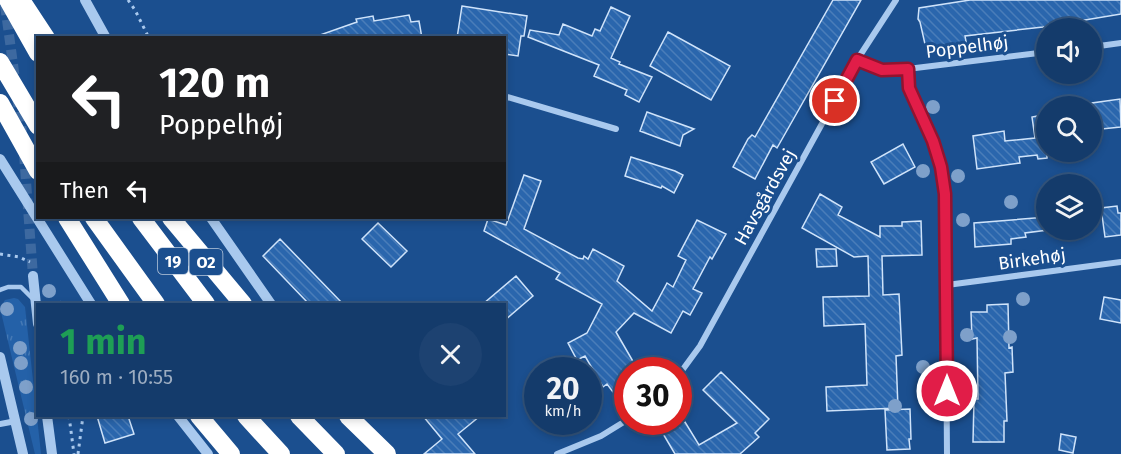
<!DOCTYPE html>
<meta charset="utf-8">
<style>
:root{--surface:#143b6b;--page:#1d4271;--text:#f1f3f6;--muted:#9dadc1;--line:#33557e}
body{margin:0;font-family:"Fira Sans",sans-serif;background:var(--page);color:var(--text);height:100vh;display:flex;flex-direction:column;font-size:22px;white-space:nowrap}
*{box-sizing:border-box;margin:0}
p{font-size:20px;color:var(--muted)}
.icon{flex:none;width:33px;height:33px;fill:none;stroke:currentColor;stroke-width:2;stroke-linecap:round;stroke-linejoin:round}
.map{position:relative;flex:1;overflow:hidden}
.sheet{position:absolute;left:36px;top:303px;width:470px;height:114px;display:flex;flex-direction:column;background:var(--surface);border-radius:0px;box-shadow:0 3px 9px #0003,0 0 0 2px var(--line)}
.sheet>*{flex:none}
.banner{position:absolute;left:36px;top:36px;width:470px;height:183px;border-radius:0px;box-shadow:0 3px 9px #0003,0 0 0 2px var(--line);background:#202124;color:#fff;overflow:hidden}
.tools{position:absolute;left:1036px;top:18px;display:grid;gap:12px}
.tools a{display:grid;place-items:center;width:66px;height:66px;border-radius:50%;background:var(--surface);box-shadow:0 3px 9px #0003,0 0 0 2px var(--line);font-size:30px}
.speed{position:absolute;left:524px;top:357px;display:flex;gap:12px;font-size:30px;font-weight:700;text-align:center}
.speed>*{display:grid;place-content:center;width:78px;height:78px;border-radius:50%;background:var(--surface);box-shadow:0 3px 9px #0003,0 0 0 2px var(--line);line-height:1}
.speed small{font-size:15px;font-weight:400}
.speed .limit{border:9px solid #d22;background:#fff;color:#111}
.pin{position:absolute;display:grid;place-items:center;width:51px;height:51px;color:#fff;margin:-26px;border:3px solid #fff;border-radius:50%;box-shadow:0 2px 6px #0007}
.me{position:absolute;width:66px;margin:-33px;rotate:0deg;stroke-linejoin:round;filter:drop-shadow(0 0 4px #0008)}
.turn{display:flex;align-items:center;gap:21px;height:126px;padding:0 24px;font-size:27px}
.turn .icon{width:78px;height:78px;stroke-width:2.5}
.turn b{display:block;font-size:42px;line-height:51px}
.then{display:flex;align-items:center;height:57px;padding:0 24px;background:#0003;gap:12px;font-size:22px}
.round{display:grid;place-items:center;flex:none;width:63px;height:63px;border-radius:32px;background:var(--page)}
.summary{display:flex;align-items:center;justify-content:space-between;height:102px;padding:0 24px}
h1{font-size:36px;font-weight:700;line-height:45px;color:#1e9e55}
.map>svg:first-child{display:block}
.grass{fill:url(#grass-tufts)}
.building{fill:url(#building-back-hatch);stroke:#cfe3fa;stroke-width:1.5}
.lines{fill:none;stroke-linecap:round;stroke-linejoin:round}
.tertiary-tunnel{stroke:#3d69a0;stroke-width:10;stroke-dasharray:10 5;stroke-linecap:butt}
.path{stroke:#a9c9ee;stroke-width:3;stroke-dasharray:3 4.5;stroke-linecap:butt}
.service{stroke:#a9c9ee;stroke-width:4.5}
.minor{stroke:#a9c9ee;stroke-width:6}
.tertiary{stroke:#a9c9ee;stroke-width:10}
.motorway{stroke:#fff;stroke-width:18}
.tree{fill:#7ea0ca}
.route-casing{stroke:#92132f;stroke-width:15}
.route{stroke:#e11d48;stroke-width:10}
.labels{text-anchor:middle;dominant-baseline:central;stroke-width:6;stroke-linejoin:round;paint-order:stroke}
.shield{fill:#1b4f8f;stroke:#bbcadd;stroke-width:1.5}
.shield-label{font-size:16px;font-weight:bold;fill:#fff}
.street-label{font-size:18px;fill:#fff;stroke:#1b4f8f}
</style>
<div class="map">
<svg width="1121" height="454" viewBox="0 0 1121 454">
<defs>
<pattern id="grass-tufts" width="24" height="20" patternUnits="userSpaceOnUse" patternTransform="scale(1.5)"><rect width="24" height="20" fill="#2461a8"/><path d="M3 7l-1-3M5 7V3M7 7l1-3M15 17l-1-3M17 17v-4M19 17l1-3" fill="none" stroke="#4579b5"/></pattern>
<pattern id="building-back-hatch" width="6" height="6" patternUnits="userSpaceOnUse" patternTransform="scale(1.5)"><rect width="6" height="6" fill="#2a66ad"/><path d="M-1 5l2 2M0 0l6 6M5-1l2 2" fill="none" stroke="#4a7db9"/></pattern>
</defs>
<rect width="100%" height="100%" fill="#1b4f8f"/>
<path class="grass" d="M14,298L18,299L25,307L41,454H35L0,308L5,300Z"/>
<path class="building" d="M833,0H861L777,148L773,145L755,179L733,167L748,139L752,135L755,137Z
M970,0H1121V14L1043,27L965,36L967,47L927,53L920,22L918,19L919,8Z
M462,6L527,16L524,36H521L518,56L504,54V38H457Z
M611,7L630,16L611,58L620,62L619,64L652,77L639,102L625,95L627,90L594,76L599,65L528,37L530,30L559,35L563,24L592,36L595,29L600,31Z
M409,15L411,22L419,21L422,38H320V35L357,22L356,19L373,16L374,21Z
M668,32L730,66L711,100L650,66Z
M1120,99L1121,127L1092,130V103Z
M647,112L694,129L683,135L680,146L640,131Z
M1047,114V158L1038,159L1037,155L1019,157L1020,163L977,169L973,136L1004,131L1005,141L1035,138L1032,117Z
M903,144L915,167L884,184L871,162Z
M631,157L675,171L683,175L674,193L662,186L661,188L625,176Z
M524,175L541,181L524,229L578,258L583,259L584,256L588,259L593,249L624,266L617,281L652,311L667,283L673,287L686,260L678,256L697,220L726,234L712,259L710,257L693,289L702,293L690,315L683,311L671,333L634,313L616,332L638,370H627V390L616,396L607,384L603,387L585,356L577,360L568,343L587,333L602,304L556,279L560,273L484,231L488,219L506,225Z
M820,194L842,207L838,215L880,237V226H902V222L921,221L922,255L882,256L883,295L899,294L902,355L896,356L898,408L827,411L826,387L867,385L865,324L824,326L823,297L869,296L868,256L854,257L802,228Z
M1117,206L1118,213H1121V235L1105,237L1101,208Z
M1047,217L1048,230L1025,233L1026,237L1011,239V244L975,247L974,223Z
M378,223L407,251L391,267L362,239Z
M280,239L343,304H309L263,256Z
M816,249H836L837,266L817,267Z
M516,276L533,296L504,321V304H483Z
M1104,297L1121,300V323L1100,319Z
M1008,304L1009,348L1012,347L1013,372L1005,373L1007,421H1004V442H973L974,399H978L977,338L972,339L971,312H987V305Z
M721,372L769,419L755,433L759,437L740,454H675L662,432L668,429L664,422H685L699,445L737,423L703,390Z
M910,409L911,439H909L910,449L887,450L885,410Z
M97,416H128L134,434L105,443Z
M423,416H480L458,434L475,454H424L442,439Z
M1061,434L1076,437L1073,453L1059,450Z"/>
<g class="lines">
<path class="tertiary-tunnel" d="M5,5L15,79
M17,97L22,132
M24,154L33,276"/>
<path class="path" d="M128,0L135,10L149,38
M0,254L19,257L30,262
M60,304L62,301L64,304
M69,416L74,454
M78,454L83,416"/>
<path class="service" d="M0,290L8,287H21L33,299"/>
<path class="minor" d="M1092,47L1121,43
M857,60L865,65L891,71L1047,52
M908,69L909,88L933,141L941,167L945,194L947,454
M504,96L616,129
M947,285L1121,262
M678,376L700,346L857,60L896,0
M0,424L16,421
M557,454L601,436L627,420"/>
<path class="tertiary" d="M85,0L106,38
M0,159L91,304
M211,218L271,304
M33,276L38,324
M0,357L23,454
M47,416L52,454
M178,416L208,454"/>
<path class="motorway" d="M8,0L38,53
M21,0L46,38
M0,62L38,126
M0,103L38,171
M67,218L121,304
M94,218L156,304
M141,218L206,304
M171,218L243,304
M199,416L231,454
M246,416L281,454
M299,416L336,454
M348,416L387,454"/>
</g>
<g class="tree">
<circle cx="933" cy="107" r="7"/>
<circle cx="923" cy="171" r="7"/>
<circle cx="958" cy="176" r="7"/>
<circle cx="1011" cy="202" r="7"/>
<circle cx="963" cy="220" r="7"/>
<circle cx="49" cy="291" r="7"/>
<circle cx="1023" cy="299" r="7"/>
<circle cx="7" cy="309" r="7"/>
<circle cx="967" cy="335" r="7"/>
<circle cx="1010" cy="337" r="7"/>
<circle cx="20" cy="348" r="7"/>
<circle cx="21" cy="363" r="7"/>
<circle cx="923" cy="367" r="7"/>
<circle cx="26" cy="387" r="7"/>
<circle cx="895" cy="406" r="7"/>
<circle cx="31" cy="419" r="7"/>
</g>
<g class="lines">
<g class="route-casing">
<path id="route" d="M835,101L857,60L882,70L908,69L909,88L933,141L941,167L945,194L947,391"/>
</g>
<use href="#route" class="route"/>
</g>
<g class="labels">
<g class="shield">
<rect x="158" y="248" width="30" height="26" rx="4.5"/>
<rect x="189.5" y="249" width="33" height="26" rx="4.5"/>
</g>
<g class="shield-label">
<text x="173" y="261">19</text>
<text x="206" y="262">O2</text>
</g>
<g class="street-label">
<text transform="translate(967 47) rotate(-7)">Poppelhøj</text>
<text transform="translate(765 197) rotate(-61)">Havsgårdsvej</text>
<text transform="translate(1032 259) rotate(-8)">Birkehøj</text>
</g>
</g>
</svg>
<div class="tools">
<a><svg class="icon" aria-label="sound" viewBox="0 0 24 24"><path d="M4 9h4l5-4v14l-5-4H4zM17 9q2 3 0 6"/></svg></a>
<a><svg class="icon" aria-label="search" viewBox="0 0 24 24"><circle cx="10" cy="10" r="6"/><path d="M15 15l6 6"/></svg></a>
<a><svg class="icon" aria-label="layers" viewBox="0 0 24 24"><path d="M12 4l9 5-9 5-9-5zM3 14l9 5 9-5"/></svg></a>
</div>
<div class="speed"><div>20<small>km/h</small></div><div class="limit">30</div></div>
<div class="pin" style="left:835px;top:101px;background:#d93025"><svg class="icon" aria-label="arrive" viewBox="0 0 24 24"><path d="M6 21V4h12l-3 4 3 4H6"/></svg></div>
<svg class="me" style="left:947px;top:391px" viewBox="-20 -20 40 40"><circle r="17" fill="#e11d48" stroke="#fff" stroke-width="3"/><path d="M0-11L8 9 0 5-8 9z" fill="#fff"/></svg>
<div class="banner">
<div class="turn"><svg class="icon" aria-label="left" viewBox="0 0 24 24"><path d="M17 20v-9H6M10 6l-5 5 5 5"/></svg><div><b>120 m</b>Poppelhøj</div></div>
<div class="then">Then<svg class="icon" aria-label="left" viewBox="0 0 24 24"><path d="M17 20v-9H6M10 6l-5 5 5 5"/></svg></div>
</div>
<section class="sheet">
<div class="summary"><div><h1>1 min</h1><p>160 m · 10:55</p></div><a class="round"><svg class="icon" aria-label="close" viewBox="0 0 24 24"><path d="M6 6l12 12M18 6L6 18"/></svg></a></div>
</section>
</div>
